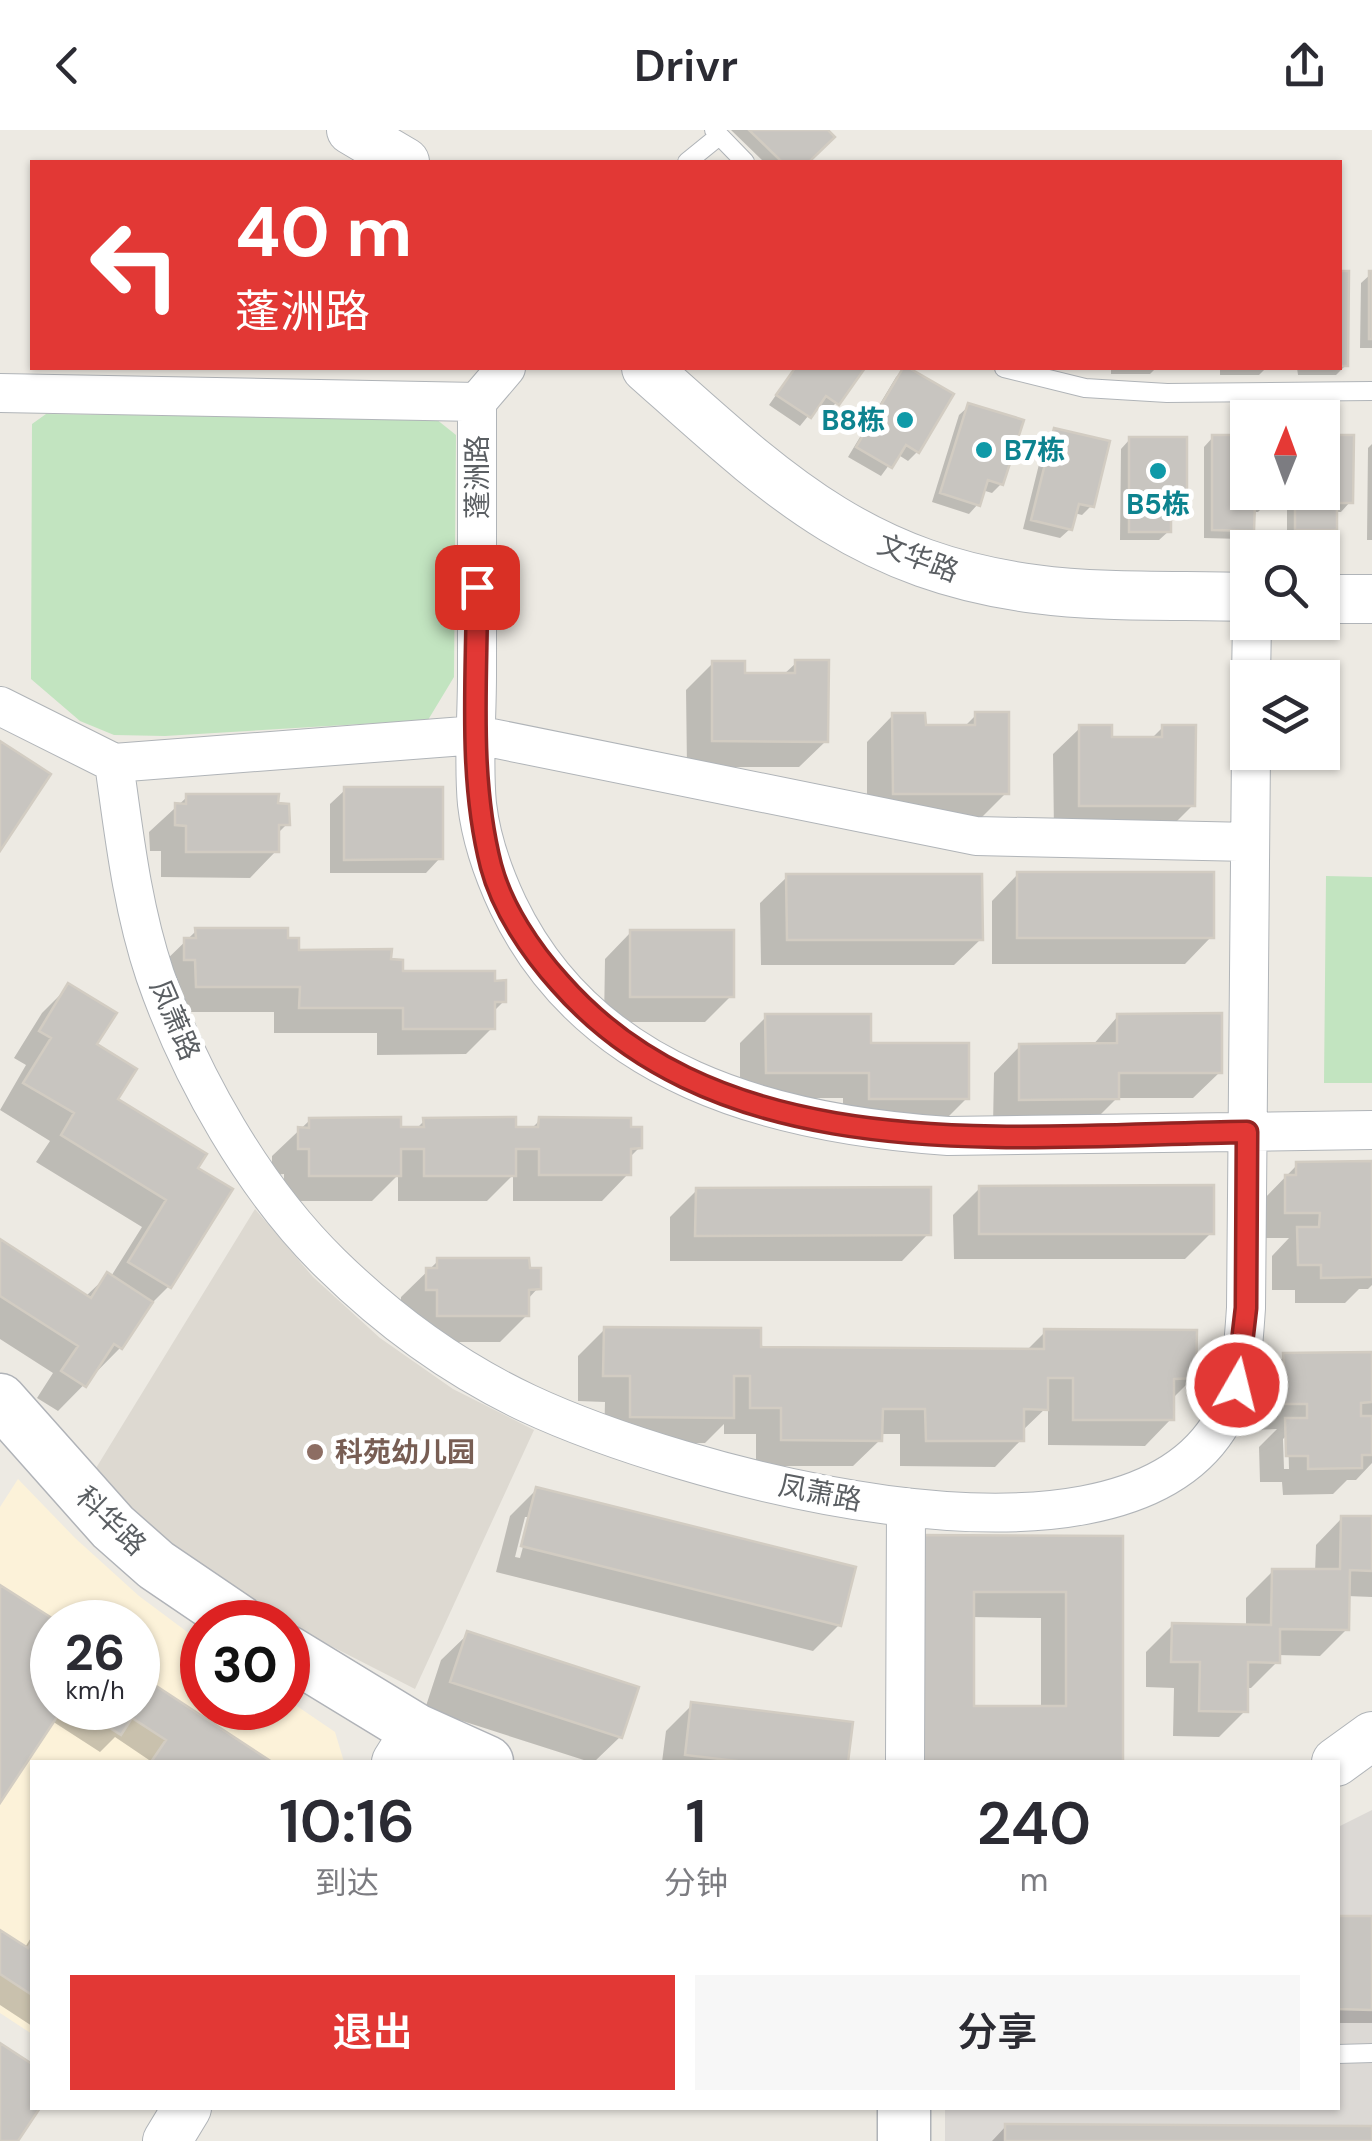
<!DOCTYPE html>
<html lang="zh">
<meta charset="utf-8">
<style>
:root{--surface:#fff;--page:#f7f7f7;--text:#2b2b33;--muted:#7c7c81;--accent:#e23835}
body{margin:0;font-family:"DM Sans","Noto Sans SC",sans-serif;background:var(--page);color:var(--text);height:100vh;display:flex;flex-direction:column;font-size:38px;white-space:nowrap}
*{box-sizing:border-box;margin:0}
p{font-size:32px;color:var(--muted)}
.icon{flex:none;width:55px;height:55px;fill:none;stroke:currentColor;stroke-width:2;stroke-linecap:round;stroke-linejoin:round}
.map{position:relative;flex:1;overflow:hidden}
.panel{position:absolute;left:30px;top:1630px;width:1310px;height:350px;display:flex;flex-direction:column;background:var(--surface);border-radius:0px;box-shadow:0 2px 8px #0004}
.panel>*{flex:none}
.guide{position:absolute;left:30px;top:30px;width:1312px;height:210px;border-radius:0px;box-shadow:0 2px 8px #0004;background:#e23835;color:#fff;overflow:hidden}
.needle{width:65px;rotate:1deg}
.buttons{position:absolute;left:1230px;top:270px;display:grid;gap:20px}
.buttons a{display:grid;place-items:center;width:110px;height:110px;border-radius:0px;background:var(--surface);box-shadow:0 2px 8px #0004;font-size:50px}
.speed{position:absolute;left:30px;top:1470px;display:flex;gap:20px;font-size:50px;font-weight:700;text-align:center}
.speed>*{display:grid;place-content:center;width:130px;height:130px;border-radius:50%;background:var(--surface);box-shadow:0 2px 8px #0004;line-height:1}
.speed small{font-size:25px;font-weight:400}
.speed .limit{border:15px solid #d22;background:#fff;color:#111}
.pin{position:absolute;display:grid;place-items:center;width:85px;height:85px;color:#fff;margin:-42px;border-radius:20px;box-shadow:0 5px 15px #0006}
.me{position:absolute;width:110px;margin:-55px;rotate:8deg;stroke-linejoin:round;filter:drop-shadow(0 0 8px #0008)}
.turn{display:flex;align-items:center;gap:35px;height:210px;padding:0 40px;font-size:45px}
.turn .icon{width:130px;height:130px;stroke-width:2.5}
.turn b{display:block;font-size:70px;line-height:85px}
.eta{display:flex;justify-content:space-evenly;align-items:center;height:170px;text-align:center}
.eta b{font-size:60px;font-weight:600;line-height:70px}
.primary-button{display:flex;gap:20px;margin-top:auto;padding:20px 40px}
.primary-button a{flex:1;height:115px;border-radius:0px;background:var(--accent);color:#fff;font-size:40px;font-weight:600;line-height:115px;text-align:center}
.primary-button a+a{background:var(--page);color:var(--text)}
header{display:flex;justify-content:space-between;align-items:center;height:130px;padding:0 40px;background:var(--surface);font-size:45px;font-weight:600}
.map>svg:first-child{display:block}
.commercial{fill:#fcf2d9;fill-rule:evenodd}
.industrial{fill:#dcd9d5}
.education{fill:#ddd9d1}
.green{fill:#c2e4c0}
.shadow{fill:#0003;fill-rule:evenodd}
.building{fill:#c8c5c0;stroke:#d2ccc2;stroke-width:2.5;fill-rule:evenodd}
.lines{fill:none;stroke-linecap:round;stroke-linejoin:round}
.service-casing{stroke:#b0b4b8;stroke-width:20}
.minor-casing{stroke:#b0b4b8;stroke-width:40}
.tertiary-casing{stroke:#b0b4b8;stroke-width:50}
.secondary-casing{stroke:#b0b3b8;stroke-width:55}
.service{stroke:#fff;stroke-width:18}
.minor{stroke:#fff;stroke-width:38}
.tertiary{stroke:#fff;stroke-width:48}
.secondary{stroke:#fff;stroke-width:52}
.route-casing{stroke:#932422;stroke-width:25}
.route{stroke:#e23835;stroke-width:18}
.culture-dot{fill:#0f9aa8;stroke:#fff;stroke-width:4}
.education-dot{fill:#8d6e63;stroke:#fff;stroke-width:4}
.labels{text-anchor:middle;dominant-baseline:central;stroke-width:10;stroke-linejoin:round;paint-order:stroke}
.culture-label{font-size:28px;font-weight:bold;fill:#0d838f;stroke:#fff;text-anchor:end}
.street-label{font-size:28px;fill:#5b5f63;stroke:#fff}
.education-label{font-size:28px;font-weight:bold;fill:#785e54;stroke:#fff;text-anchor:start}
</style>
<header><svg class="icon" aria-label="back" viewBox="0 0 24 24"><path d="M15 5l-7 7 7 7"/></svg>Drivr<svg class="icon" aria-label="share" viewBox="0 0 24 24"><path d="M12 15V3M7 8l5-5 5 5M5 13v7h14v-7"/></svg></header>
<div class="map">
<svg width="1372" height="2011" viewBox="0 0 1372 2011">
<rect width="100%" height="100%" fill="#edeae3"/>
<path class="commercial" d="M18,1349L75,1408L139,1466L202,1513V1578H288V1570L335,1602L344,1632H32V1904L0,1883V1377ZM52,1492H138V1578H52Z"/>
<path class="industrial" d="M1372,1680V2011H945V1978H1338V1697Z"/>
<path class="education" d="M255,1079L313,1147L380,1208L453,1259L534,1300L415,1559L284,1492L174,1418L93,1343Z"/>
<path class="green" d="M46,284L436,289L456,305L454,547L428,590L165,606L114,605L80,591L31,549L32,294Z
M1326,746L1372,747V953H1324Z"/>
<path class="shadow" d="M731,0H824L831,7L806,32H764Z
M1372,143V218H1360L1361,153Z
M1340,144L1346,235L1336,245H1298L1297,238H1340Z
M795,238H862L828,283L817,275L800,296L769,275Z
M905,238L951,265L917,322L908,331L897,324L881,346L848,327L896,247Z
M1111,238H1156L1150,244H1111Z
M1220,238H1266L1259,245H1220Z
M969,276L1001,354L992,363L982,360L978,374L969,384L932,372L959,285Z
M1054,300L1091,376L1082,385L1074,383L1070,399L1060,408L1023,399L1045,310Z
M1213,307L1248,362L1268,372L1258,382H1252V400L1242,409L1204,408V317Z
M1130,309L1184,374L1175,383L1168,384L1169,401L1159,410H1120L1121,319Z
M1372,314V410H1367L1368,318Z
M1287,362H1322L1350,372L1341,382H1335V399L1325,409L1287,408Z
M713,533L743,546L783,545L796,533L826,611L799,637H687L686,560Z
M893,585L923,598L964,597L976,585L1006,663L980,689L867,690V612Z
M1163,597L1193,675L1166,702H1054L1053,624L1080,598L1110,610H1150Z
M345,660L440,728L426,743H330V674Z
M187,667L276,676L287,694L276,705V721L250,748L161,747V721H150L149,702Z
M1018,744L1211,807L1185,834H992V771Z
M787,747L981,809L954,835H761L760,773Z
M196,801L285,811L297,822L389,832L400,843L493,853L504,871L492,883V898L466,924L377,925V903H274V882H170L159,837Z
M631,802L731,866L705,892H604L605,829Z
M69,856L115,969L195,1039L169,1156L143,1182L120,1218L58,1281L37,1268L53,1243L0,1209V1112L85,1167L107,1146L110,1148L142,1097L36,1032L50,1011L0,980L26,935L14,928L42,883Z
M1118,886L1220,942L1193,968H1117L1090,995H993L994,943L1020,916H1092Z
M766,887L868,916L967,968L940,995H843V968H740V913Z
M310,990L399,1000H415L425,990L513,1000H530L540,990L629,999L640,1017L628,1029V1044L602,1071H513V1045L487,1071H398V1045L372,1071H284V1044L272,1045V1026Z
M1372,1033V1155L1368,1159H1359L1345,1173H1295V1160H1272V1126L1289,1108H1260L1259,1074L1297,1035Z
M980,1058L1212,1102L1185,1129H954L953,1085Z
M697,1060L928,1104L902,1131H670V1087Z
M438,1131L538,1158L527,1170V1185L500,1212H412L400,1185L401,1167Z
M605,1199L758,1220L1026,1221L1045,1202L1194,1247L1171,1270V1289L1145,1316L1048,1315V1276L1021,1302V1310L995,1337L900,1336V1304H880V1310L853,1336H756V1304H724V1294L705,1313H604L605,1272L578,1271V1226Z
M1372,1224V1333L1356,1350H1347L1333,1364L1283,1365L1282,1352H1260L1259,1317L1277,1299L1248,1300L1247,1266L1258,1252L1285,1226ZM1288,1304L1289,1339H1284L1283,1309Z
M536,1360L839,1495L813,1521L496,1442L510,1386ZM525,1387H531L520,1428L515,1427Z
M1342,1388L1372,1389V1467L1347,1466V1499L1320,1526L1277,1525V1532L1251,1558H1246L1245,1581L1219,1607L1173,1606L1174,1558L1146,1557V1522L1173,1495L1246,1497V1468L1273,1441L1315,1442L1316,1415Z
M1121,1408L1119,1632H892L893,1434ZM971,1487L1041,1488V1578H971Z
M0,1458L53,1492L52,1578H138V1547L268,1632H147L149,1630L115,1607L100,1622L52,1591L0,1669Z
M468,1504L620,1607L594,1632H590L425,1579L441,1530Z
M692,1575L850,1594L845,1632H662L666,1601Z
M1338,1788H1372V1893H1338Z
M0,1803L24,1819L32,1806V1896L0,1875Z
M1006,1996L1372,1998V2011H992Z"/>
<path class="building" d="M749,0H828L835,7L809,32H782Z
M1340,141H1349L1348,236H1340Z
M1369,141H1372V209H1369Z
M795,238H865L839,275L826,266L811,288L776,265Z
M903,238H909L954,264L919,323L906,315L892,338L856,317Z
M968,273L1024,290L1003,355L988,350L980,376L940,363Z
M1054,298L1110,311L1094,377L1079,374L1072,400L1031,390Z
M1212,305H1248V362H1270V373L1255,374L1254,401L1212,400Z
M1322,305H1354L1353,373H1337V400H1295V362H1322Z
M1129,307H1187V375H1171V402H1129Z
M795,530H829L828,612L712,611V531H745V543H795Z
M975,582H1009V664H893L892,583H925L926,595H975Z
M1079,595H1112V607H1162V595H1196L1195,676H1079Z
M0,611L51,644L0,721Z
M344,657H443V729L344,730Z
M186,664H279L278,673L289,674L290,695H279V722H186V696L175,695V673L186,674Z
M1017,742H1214V808H1017Z
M786,744H982L983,810H787Z
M195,798H288V808H299V820L392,819L391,829L403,830V841H495V851L506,850V872H495V899H403V878H299L300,857H196L195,830H184V808H196Z
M630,800H734V867H630Z
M68,853L117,883L97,914L137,939L118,969L207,1024L198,1038L233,1059L171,1158L128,1132L166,1070L61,1005L74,983L23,953L51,908L39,901Z
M1222,883V943H1119V969L1019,970V914L1117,913V884Z
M765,884H871V913H969V969H869V943H766Z
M401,987V997H424L423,988L516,987V997H538L539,987L631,988V997H642V1018L631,1019V1045H539V1019H516V1046H424V1019H401V1046H309V1019H298V997L309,998V988Z
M1372,1031V1147L1321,1148V1135H1298L1297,1097H1319L1320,1083H1285V1045H1296V1032Z
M1214,1055V1104H979V1056Z
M931,1057V1105L695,1106L696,1058Z
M0,1109L91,1168L107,1142L153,1172L122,1219L114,1214L86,1257L61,1241L78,1216L0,1166Z
M437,1128H529L530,1138H541V1159L529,1160V1186H437V1160H426V1138H437Z
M604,1197L761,1198V1217L1044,1219V1199L1197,1200L1196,1248L1174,1249V1290H1073V1248H1048V1280L1024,1279V1311H926L925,1279H883L882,1311L781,1310V1278H750V1246H734V1288L630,1287V1246H603Z
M1372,1222V1272L1361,1273V1286H1372V1325H1362V1338L1308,1339V1326H1286L1285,1288H1307V1274H1273V1237L1284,1236L1283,1223Z
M536,1357L856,1437L841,1496L521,1416Z
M1341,1386H1372V1441L1350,1440L1349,1500L1280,1499V1533L1248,1532V1582L1199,1581L1200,1532H1171L1172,1493L1271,1495L1272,1439H1340Z
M918,1405L1123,1406V1632H917ZM974,1462H1066V1576H974Z
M0,1455L58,1492H52V1578H63L0,1673Z
M467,1501L639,1557L622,1608L450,1552Z
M138,1544L272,1632H151L166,1610L132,1588L121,1605L79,1578H138Z
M691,1572L853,1592L848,1632H745L685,1625Z
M1338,1786H1372V1880L1338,1879Z
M0,1800L28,1818L32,1812V1865L0,1844Z
M0,1913L32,1934V1978H40L18,2011H0Z
M1005,1994L1372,1996V2011H1005Z"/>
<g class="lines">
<g class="service-casing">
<path id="service" d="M714,0L745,32
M687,32L719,6
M1004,238L1085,258L1167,263L1372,261
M1338,1924L1372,1923"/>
</g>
<g class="minor-casing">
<path id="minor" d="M506,238L477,272C477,363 477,454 477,545C477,587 473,632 477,674C481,709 493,743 508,775C590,946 773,994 948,1006L1372,1000
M0,263L477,272
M1251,548L1252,492
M0,576L114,633L477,605L976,706L1250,712
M114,633C124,704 132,777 155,845C190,946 254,1059 331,1134C388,1190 455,1239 527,1273C674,1342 1108,1467 1218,1298C1242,1262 1243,1219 1246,1178L1251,622
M905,1632L906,1377"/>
</g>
<g class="tertiary-casing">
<path id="tertiary" d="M351,0L405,32
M646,238C772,350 858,436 1035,459C1101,468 1180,465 1248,467
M1322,469H1372
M396,1632L416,1600
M1336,1632L1372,1606
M167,2011L187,1978"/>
</g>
<g class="secondary-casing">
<path id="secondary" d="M0,1270L113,1397L156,1435L240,1492
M288,1522L416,1600L487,1632
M904,1978V2011"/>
</g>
<use href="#service" class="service"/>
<use href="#minor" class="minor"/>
<use href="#tertiary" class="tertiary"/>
<use href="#secondary" class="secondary"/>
</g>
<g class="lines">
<g class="route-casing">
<path id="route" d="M477,457C477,549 468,646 491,736C502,778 531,821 560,853C727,1043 1020,1005 1247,1002L1246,1178L1237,1255"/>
</g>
<use href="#route" class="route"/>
</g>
<g class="culture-dot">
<circle cx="905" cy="290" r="10"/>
<circle cx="984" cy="320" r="10"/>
<circle cx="1158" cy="341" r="10"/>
</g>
<circle class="education-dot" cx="315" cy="1322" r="10"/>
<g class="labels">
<g class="culture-label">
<text x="885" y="290">B8栋</text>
<text x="1004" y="320" text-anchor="start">B7栋</text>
<text x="1158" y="374" text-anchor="middle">B5栋</text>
</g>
<g class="street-label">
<text transform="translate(477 347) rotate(-90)">蓬洲路</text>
<text transform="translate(918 428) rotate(21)">文华路</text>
<text transform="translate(175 890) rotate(67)">凤萧路</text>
<text transform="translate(820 1363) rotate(11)">凤萧路</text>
<text transform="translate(111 1391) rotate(44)">科华路</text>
</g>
<g class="education-label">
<text x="335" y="1322">科苑幼儿园</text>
</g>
</g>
</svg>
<div class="buttons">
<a><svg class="needle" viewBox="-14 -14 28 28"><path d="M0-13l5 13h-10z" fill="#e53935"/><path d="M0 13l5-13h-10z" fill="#7c7c81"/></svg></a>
<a><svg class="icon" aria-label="search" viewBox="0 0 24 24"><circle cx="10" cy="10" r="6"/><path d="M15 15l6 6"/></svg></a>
<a><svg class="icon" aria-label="layers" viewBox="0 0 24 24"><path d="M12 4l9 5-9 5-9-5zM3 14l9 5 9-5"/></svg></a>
</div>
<div class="speed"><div>26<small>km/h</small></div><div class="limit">30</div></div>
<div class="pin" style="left:477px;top:457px;background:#d93025"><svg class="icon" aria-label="arrive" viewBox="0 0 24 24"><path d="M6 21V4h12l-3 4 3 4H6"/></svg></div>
<svg class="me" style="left:1237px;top:1255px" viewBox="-20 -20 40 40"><circle r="17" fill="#e23835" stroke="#fff" stroke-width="3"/><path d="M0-11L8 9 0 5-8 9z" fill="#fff"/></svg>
<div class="guide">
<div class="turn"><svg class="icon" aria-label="left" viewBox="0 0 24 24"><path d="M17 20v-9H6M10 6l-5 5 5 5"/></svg><div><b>40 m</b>蓬洲路</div></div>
</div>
<section class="panel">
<div class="eta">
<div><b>10:16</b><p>到达</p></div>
<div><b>1</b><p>分钟</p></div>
<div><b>240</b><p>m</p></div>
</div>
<div class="primary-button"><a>退出</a><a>分享</a></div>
</section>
</div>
